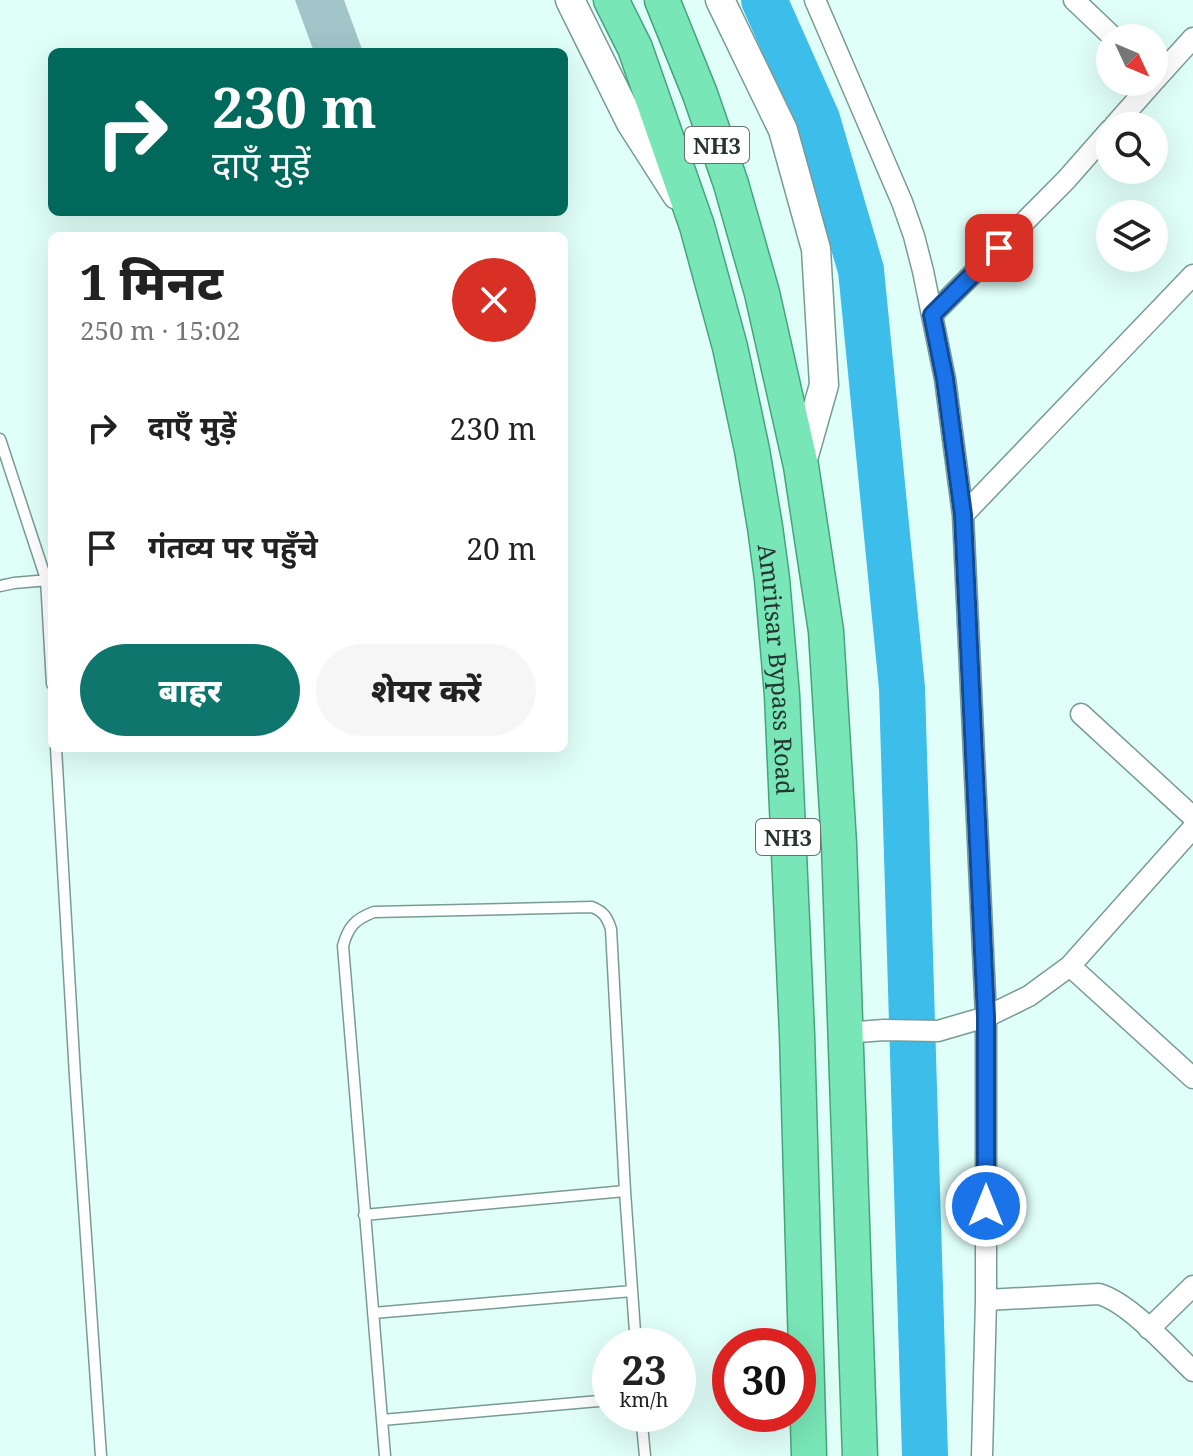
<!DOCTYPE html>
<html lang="hi">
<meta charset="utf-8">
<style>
:root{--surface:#fff;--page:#f6f6f6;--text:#222;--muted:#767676;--accent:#0f766e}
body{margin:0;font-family:"Noto Serif","Noto Sans Devanagari",serif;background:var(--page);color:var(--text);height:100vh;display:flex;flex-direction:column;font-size:30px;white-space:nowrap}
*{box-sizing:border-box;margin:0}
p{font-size:26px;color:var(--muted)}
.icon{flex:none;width:44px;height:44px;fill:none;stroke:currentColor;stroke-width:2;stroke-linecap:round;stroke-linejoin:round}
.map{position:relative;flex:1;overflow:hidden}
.details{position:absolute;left:48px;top:232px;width:520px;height:520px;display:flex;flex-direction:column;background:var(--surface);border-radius:12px;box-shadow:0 8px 32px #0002}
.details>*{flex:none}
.guide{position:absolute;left:48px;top:48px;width:520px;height:168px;border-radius:12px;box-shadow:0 8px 32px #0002;background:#00695c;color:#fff;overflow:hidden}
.needle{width:52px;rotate:134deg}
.buttons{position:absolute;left:1096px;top:24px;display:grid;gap:16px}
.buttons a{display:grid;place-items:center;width:72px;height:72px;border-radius:50%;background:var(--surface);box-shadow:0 8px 32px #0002;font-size:40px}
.speed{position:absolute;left:592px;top:1328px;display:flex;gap:16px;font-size:40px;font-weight:700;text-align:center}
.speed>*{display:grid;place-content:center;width:104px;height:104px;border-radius:50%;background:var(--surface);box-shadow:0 8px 32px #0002;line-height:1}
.speed small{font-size:20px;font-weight:400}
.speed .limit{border:12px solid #d22;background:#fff;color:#111}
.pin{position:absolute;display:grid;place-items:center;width:68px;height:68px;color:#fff;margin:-34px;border-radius:16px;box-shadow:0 4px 12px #0006}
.me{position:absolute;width:88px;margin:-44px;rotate:0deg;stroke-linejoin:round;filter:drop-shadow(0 0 6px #0008)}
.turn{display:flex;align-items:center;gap:28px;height:168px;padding:0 32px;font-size:36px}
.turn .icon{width:104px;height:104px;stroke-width:2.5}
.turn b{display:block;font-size:56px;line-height:68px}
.round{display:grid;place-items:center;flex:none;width:84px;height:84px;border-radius:42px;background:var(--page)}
.summary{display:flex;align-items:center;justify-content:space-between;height:136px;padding:0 32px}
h1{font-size:48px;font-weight:800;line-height:60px}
.button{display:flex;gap:16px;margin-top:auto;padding:16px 32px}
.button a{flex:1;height:92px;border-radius:48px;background:var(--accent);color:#fff;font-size:32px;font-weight:800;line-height:92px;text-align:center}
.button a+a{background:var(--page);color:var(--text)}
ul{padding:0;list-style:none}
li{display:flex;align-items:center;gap:24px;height:120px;padding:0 32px}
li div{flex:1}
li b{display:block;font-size:30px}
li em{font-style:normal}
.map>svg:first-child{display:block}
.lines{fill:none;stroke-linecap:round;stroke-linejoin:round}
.river{stroke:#3dbde9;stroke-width:46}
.building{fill:#a1c5c9}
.service-casing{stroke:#799b95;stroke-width:13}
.minor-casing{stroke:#799b95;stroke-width:23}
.secondary-casing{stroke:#799b95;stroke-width:31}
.trunk-casing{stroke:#46a47d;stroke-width:37}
.service{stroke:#fff;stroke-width:10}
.minor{stroke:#fff;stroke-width:20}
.secondary{stroke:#fff;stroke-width:28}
.trunk{stroke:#78e6b7;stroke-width:34}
.route-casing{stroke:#114b97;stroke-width:20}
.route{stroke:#1a73e8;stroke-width:14}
.labels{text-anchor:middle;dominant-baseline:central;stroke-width:6;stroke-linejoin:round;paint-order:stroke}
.shield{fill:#fff;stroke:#687270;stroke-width:2}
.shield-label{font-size:22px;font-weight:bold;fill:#273532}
.street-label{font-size:24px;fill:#273532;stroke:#fff}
</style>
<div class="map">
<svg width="1193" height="1456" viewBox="0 0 1193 1456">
<rect width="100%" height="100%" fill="#e1fff9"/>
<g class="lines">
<path class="river" d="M764,0L817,119L861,270L902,688L925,1456"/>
</g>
<path class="building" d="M295,0H344L363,52H314Z"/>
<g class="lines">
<g class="service-casing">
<path id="service" d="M0,439L46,579L52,684
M0,586L14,583L49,580
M56,748L75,1076L101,1456
M364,1215L625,1191
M373,1313L632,1291
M641,1414L645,1456
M382,1420L610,1400
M385,1456L343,946C348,927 355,919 374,912L592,907C604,912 607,917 611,929L625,1191L636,1346"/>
</g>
<g class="minor-casing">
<path id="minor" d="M815,0L902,202L914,236L923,271L945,379L963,515L986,1017V1300L982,1456
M1074,0L1114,38
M1154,81L1193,38
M1114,126L1153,82
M932,315L1066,180L1110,130
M963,515L1193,275
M1081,714L1193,817
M1070,966L1193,1078
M845,1033L884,1030L938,1031L986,1017L1029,996L1070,966L1193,828
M986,1300L1099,1294C1130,1303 1170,1349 1193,1371
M1149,1329L1193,1286"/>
</g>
<g class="secondary-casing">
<path id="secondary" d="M570,0L631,123L677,195
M720,0L783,130L816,249L824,385L801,466"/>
</g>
<g class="trunk-casing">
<g id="trunk">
<path id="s1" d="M611,0L635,48L697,226L730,347L752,450L765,527L772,579L782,695L797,1034L809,1456"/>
<path d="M662,0L700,94L731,184L762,293L801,466L826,631L839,844L860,1456"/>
</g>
</g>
<use href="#service" class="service"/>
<use href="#minor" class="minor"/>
<use href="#secondary" class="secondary"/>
<use href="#trunk" class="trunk"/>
</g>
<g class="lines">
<g class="route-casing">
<path id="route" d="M986,1206V1017L963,515L945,379L932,315L999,248"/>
</g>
<use href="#route" class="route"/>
</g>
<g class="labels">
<g class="shield">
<rect x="685" y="127" width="64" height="36" rx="6"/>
<rect x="756" y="819" width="64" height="36" rx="6"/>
</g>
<g class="shield-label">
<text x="717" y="145">NH3</text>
<text x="788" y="837">NH3</text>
</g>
<g class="street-label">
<text stroke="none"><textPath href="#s1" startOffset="694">Amritsar Bypass Road</textPath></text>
</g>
</g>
</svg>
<div class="buttons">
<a><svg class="needle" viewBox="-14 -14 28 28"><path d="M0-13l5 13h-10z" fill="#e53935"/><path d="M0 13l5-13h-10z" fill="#767676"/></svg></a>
<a><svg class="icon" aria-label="search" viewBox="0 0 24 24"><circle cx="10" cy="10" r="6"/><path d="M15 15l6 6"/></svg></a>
<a><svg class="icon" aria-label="layers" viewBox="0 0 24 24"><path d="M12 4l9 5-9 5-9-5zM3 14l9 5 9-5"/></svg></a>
</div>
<div class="speed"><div>23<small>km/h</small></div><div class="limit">30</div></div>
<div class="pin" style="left:999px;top:248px;background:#d93025"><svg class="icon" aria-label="arrive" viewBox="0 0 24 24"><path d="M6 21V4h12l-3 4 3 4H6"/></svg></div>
<svg class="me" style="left:986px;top:1206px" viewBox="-20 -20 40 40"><circle r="17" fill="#1a73e8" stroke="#fff" stroke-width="3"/><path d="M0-11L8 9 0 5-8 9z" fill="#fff"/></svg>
<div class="guide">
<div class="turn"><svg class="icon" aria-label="right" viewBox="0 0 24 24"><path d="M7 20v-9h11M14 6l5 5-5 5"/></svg><div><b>230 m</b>दाएँ मुड़ें</div></div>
</div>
<section class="details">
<div class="summary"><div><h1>1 मिनट</h1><p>250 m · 15:02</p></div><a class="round" style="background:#d93025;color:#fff"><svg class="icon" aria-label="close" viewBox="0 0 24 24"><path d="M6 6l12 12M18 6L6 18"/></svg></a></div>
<ul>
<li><svg class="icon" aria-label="right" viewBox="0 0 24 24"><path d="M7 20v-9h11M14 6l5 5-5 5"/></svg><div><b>दाएँ मुड़ें</b></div><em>230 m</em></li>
<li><svg class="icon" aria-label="arrive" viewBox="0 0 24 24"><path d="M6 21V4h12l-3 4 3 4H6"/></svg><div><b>गंतव्य पर पहुँचे</b></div><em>20 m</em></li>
</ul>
<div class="button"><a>बाहर</a><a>शेयर करें</a></div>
</section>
</div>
